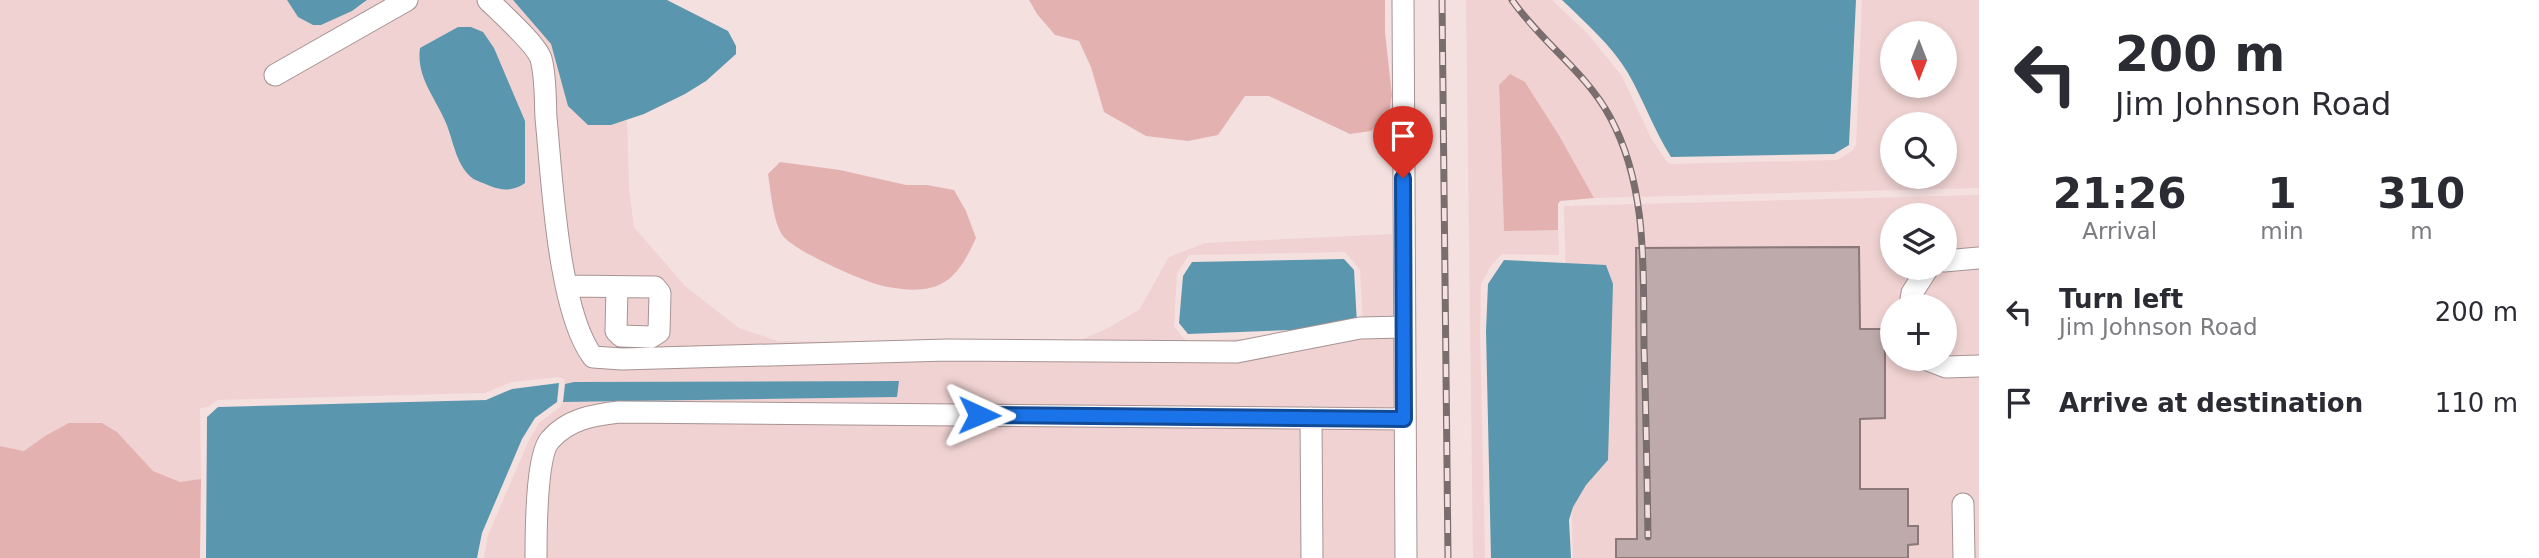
<!DOCTYPE html>
<style>
:root{--surface:#fff;--page:#f2f2f3;--text:#2b2b33;--muted:#7c7c81}
body{margin:0;font-family:"DejaVu Sans",sans-serif;background:var(--page);color:var(--text);height:100vh;display:flex;flex-direction:column;font-size:26px;white-space:nowrap}
*{box-sizing:border-box;margin:0}
p{font-size:23px;color:var(--muted)}
.icon{flex:none;width:38px;height:38px;fill:none;stroke:currentColor;stroke-width:2;stroke-linecap:round;stroke-linejoin:round}
.map{position:relative;flex:1;overflow:hidden}
.panel{display:flex;flex-direction:column;background:var(--surface);width:560px}
.panel>*{flex:none}
.hud{background:#fff;color:var(--text);overflow:hidden}
.needle{width:46px;rotate:180deg}
.fabs{position:absolute;left:1880px;top:21px;display:grid;gap:14px}
.fabs a{display:grid;place-items:center;width:77px;height:77px;border-radius:50%;background:var(--surface);box-shadow:0 4px 10px #0003;font-size:35px}
.pin{position:absolute;display:grid;place-items:center;width:60px;height:60px;color:#fff;margin:-72px -30px;border-radius:50% 50% 50% 0;rotate:-45deg;box-shadow:0 0 7px #0007}
.pin .icon{rotate:45deg}
.me{position:absolute;width:77px;margin:-38px;rotate:91deg;stroke-linejoin:round;filter:drop-shadow(0 0 5px #0008)}
.turn{display:flex;align-items:center;gap:24px;height:147px;padding:0 21px;font-size:32px}
.turn .icon{width:91px;height:91px;stroke-width:2.5}
.turn b{display:block;font-size:49px;line-height:60px}
.eta{display:flex;justify-content:space-evenly;align-items:center;height:119px;text-align:center}
.eta b{font-size:42px;font-weight:700;line-height:49px}
ul{padding:0;list-style:none}
li{display:flex;align-items:center;gap:21px;height:91px;padding:0 21px}
li div{flex:1}
li b{display:block;font-size:26px}
li em{font-style:normal}
main{display:flex;flex:1;min-height:0}
.map>svg:first-child{display:block}
.built{fill:#f0d2d2;fill-rule:evenodd}
.green{fill:#e4b1b1}
.water{fill:#5a97ae}
.building{fill:#beaaaa;stroke:#8b7878;stroke-width:2}
.lines{fill:none;stroke-linecap:round;stroke-linejoin:round}
.minor-casing{stroke:#a79393;stroke-width:23}
.minor{stroke:#fff;stroke-width:21}
.rail-casing{stroke:#7a6d6d;stroke-width:7}
.rail{stroke:#f5e0e0;stroke-width:4.5;stroke-dasharray:13;stroke-linecap:butt}
.route-casing{stroke:#114b97;stroke-width:18}
.route{stroke:#1a73e8;stroke-width:12}
</style>
<main>
<div class="map">
<svg width="1979" height="558" viewBox="0 0 1979 558">
<rect width="100%" height="100%" fill="#f5e0e0"/>
<path class="built" d="M0,0H287L298,17L313,25H321L362,5L367,0H513L551,44L561,83L611,125L627,120L629,189L634,227L685,286L739,328L778,341L1013,344L1079,341L1108,328L1139,310L1169,257L1205,243L1392,234L1399,558H484L488,535L528,442L539,423L560,407L563,402L896,397L898,381L565,384L564,379L558,377L512,382L485,393L218,400L208,407L200,408L201,479L180,483L153,471L117,432L101,423L45,436L24,451L0,446ZM471,27L494,48L525,122L455,152L446,123ZM1345,252L1360,270L1363,323L1344,335L1188,341L1183,338L1174,326L1177,273L1189,255Z
M1466,0H1552L1587,33L1622,76L1651,138L1667,162L1671,164L1837,160L1852,151L1856,145L1862,0H1979V188L1594,198L1560,137L1525,82L1499,85L1504,230H1558L1559,255L1502,254L1490,267L1481,284L1480,331L1485,558H1473ZM1892,33H1944V86H1892ZM1892,124H1944V177H1892Z
M1979,195V558H1573L1564,206ZM1892,215H1944V268H1892ZM1892,306H1944V359H1892Z"/>
<path class="green" d="M1029,0H1385V32L1392,95L1389,113L1371,131L1350,134L1269,96H1245L1218,135L1188,141L1146,136L1104,112L1091,67L1079,41L1055,35L1037,14Z
M1510,74L1525,82L1560,137L1594,198L1560,201L1558,204V230L1504,231L1499,85Z
M780,162L840,170L906,185H927L954,190L966,211L976,238C968,255 958,276 941,284C925,292 905,290 888,287C870,285 794,251 783,236C773,222 771,192 768,174Z
M69,423H102L117,432L153,471L180,482L201,479L200,558H0V446L24,451L45,436Z"/>
<path class="water" d="M287,0H367L352,11L321,25H313L298,17Z
M513,0H667L728,31L736,46V54L706,81L685,94L644,114L611,125H588L568,106L551,44Z
M1562,0H1856L1849,145L1834,154L1671,157C1654,130 1644,101 1628,73C1612,46 1585,22 1562,0Z
M458,27H471L483,32L494,48L525,121V183C514,191 503,191 490,186C485,183 475,181 471,177C456,164 453,140 446,123C435,97 416,77 420,48Z
M1344,259L1354,270L1357,324L1344,328L1188,334L1179,323L1183,276L1192,262Z
M1504,260L1606,265L1613,284L1608,460L1586,485L1573,507L1569,520L1571,558H1491L1486,331L1488,284Z
M899,381L897,397L563,402L565,384L574,382Z
M559,383L557,402L535,418L522,439L482,533L477,558H206L207,417L218,407L486,400L512,389Z"/>
<path class="building" d="M1859,247L1860,329H1885V418L1860,419V489H1908V526H1918V544L1908,545V558H1616V539H1637L1636,248Z"/>
<g class="lines">
<g class="minor-casing">
<path id="minor" d="M488,0C500,12 537,45 541,59C546,77 545,100 546,118C552,178 558,311 593,357L622,359L948,350L1237,352L1360,328L1404,327
M1403,0L1406,558
M275,75L407,0
M1944,261L1979,258
M567,286L655,287L660,293L659,332L651,337L621,336L616,331L617,287
M1910,306L1912,293L1928,268
M1925,359L1946,367L1979,366
M1311,418L1312,558
M1963,504L1964,558
M536,558C536,535 536,455 550,440C568,419 593,415 619,412L1404,419"/>
</g>
<use href="#minor" class="minor"/>
<g class="rail-casing">
<path id="rail" d="M1442,0L1448,558
M1512,0C1541,42 1586,72 1610,117C1648,187 1643,270 1644,346C1646,410 1647,473 1648,537"/>
</g>
<use href="#rail" class="rail"/>
</g>
<g class="lines">
<g class="route-casing">
<path id="route" d="M979,415L1404,419L1403,178"/>
</g>
<use href="#route" class="route"/>
</g>
</svg>
<div class="fabs">
<a><svg class="needle" viewBox="-14 -14 28 28"><path d="M0-13l5 13h-10z" fill="#e53935"/><path d="M0 13l5-13h-10z" fill="#7c7c81"/></svg></a>
<a><svg class="icon" aria-label="search" viewBox="0 0 24 24"><circle cx="10" cy="10" r="6"/><path d="M15 15l6 6"/></svg></a>
<a><svg class="icon" aria-label="layers" viewBox="0 0 24 24"><path d="M12 4l9 5-9 5-9-5zM3 14l9 5 9-5"/></svg></a>
<a>+</a>
</div>
<div class="pin" style="left:1403px;top:178px;background:#d93025"><svg class="icon" aria-label="arrive" viewBox="0 0 24 24"><path d="M6 21V4h12l-3 4 3 4H6"/></svg></div>
<svg class="me" style="left:979px;top:415px" viewBox="-20 -20 40 40"><path d="M0-17L14 15 0 8-14 15z" fill="#1a73e8" stroke="#fff" stroke-width="4"/></svg>
</div>
<section class="panel">
<div class="hud">
<div class="turn"><svg class="icon" aria-label="left" viewBox="0 0 24 24"><path d="M17 20v-9H6M10 6l-5 5 5 5"/></svg><div><b>200 m</b>Jim Johnson Road</div></div>
</div>
<div class="eta">
<div><b>21:26</b><p>Arrival</p></div>
<div><b>1</b><p>min</p></div>
<div><b>310</b><p>m</p></div>
</div>
<ul>
<li><svg class="icon" aria-label="left" viewBox="0 0 24 24"><path d="M17 20v-9H6M10 6l-5 5 5 5"/></svg><div><b>Turn left</b><p>Jim Johnson Road</p></div><em>200 m</em></li>
<li><svg class="icon" aria-label="arrive" viewBox="0 0 24 24"><path d="M6 21V4h12l-3 4 3 4H6"/></svg><div><b>Arrive at destination</b></div><em>110 m</em></li>
</ul>
</section>
</main>
